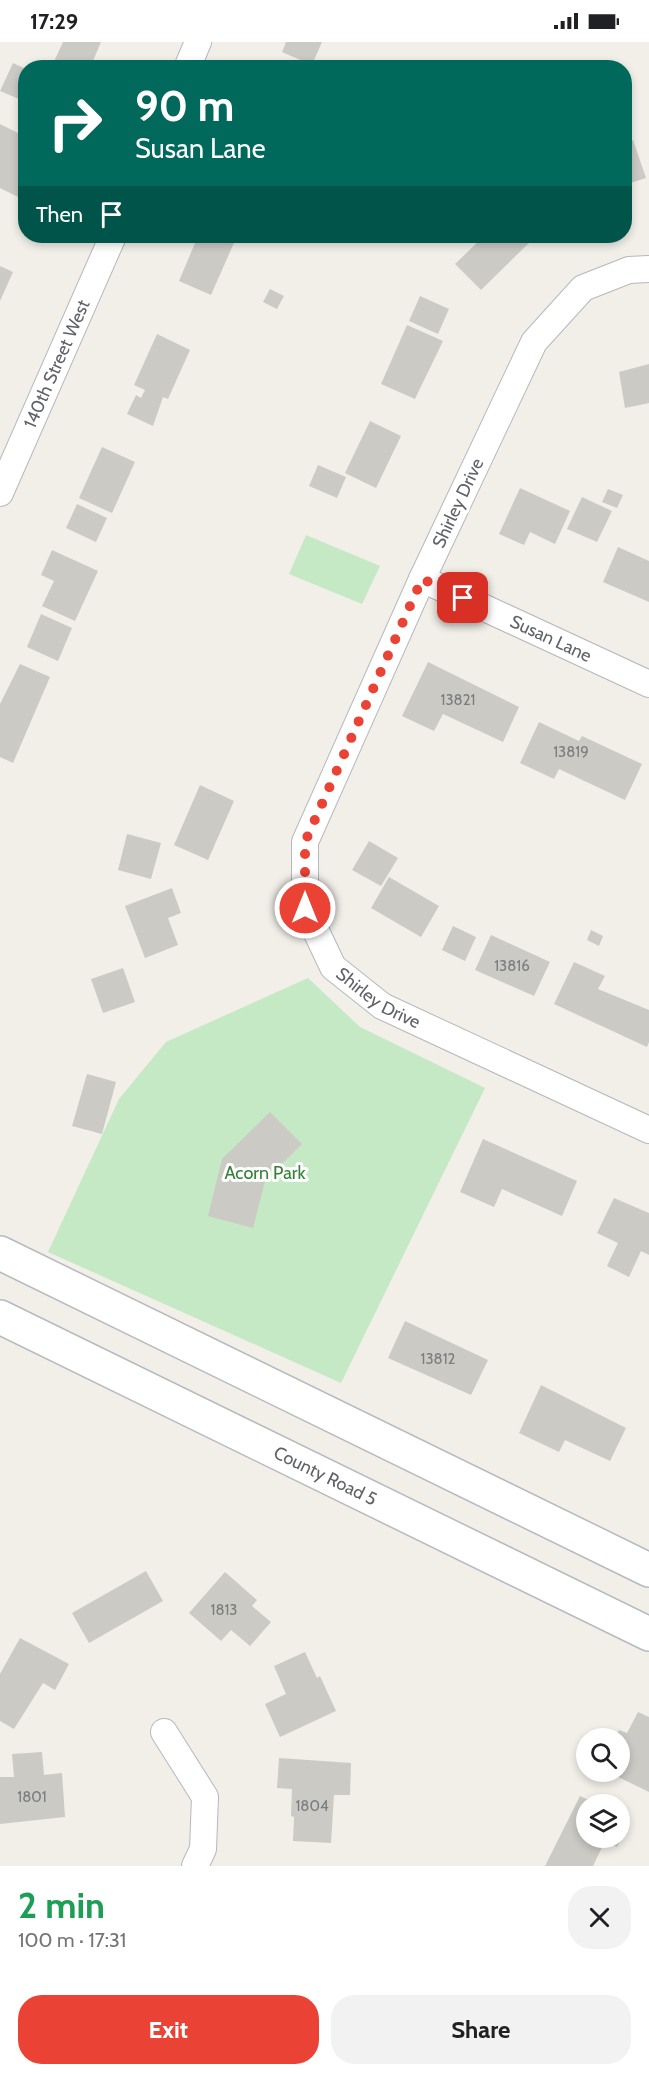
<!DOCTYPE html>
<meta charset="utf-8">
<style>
:root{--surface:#fff;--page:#f2f2f2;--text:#202124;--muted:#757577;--accent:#ea4335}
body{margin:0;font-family:Cabin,sans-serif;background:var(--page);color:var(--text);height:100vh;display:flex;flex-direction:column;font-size:22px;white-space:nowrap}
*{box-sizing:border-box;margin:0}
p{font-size:20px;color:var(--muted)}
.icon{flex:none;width:33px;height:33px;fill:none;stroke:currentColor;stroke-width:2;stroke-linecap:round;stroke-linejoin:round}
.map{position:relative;height:1824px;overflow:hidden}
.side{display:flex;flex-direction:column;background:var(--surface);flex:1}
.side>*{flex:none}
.banner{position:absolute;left:18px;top:18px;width:614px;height:183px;border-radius:24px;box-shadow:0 3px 9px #0003;background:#00695c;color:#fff;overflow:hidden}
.fabs{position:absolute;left:576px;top:1686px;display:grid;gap:12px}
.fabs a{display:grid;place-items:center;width:54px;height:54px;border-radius:50%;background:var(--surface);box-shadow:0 3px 9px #0003;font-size:30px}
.pin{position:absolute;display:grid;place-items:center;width:51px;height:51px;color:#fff;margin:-26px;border-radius:12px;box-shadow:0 3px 9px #0006}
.me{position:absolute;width:66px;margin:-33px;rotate:0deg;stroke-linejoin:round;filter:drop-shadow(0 0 4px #0008)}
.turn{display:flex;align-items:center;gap:21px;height:126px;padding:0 18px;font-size:27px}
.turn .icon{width:78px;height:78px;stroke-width:2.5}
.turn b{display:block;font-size:42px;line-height:51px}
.then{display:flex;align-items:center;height:57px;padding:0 18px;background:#0003;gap:12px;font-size:22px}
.round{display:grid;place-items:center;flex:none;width:63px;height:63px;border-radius:24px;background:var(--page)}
.summary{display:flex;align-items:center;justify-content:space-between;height:102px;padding:0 18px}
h1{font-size:36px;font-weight:800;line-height:45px;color:#1e9e55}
.cta{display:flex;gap:12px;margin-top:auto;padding:12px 18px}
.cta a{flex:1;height:69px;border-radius:24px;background:var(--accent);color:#fff;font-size:24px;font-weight:800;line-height:69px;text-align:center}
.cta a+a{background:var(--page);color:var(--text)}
.status{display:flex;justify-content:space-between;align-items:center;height:42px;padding:0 30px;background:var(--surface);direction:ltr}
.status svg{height:16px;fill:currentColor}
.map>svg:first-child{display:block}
.green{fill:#c5e8c5}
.building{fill:#cccac5}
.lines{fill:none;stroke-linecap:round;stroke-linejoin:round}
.minor-casing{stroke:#b5b8bc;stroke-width:28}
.secondary-casing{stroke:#b6babf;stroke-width:36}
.minor{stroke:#fff;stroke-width:26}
.secondary{stroke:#fff;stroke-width:33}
.route{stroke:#ea4335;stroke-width:10;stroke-dasharray:0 18}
.labels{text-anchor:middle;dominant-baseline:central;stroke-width:6;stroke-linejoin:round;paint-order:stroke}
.number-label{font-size:15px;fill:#7a7d7f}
.street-label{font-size:18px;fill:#5f6368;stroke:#fff}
.park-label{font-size:18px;fill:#348238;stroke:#fff}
</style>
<div class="status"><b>17:29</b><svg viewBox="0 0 49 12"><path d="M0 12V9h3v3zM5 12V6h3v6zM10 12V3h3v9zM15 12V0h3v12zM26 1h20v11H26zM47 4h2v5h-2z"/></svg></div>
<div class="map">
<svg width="649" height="1824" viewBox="0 0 649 1824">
<rect width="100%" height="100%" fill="#f1efe8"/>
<path class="green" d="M306,493L380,524L362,562L289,532Z
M308,936L360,985L485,1046L341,1341L48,1210L119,1057L166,1000Z"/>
<path class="building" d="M63,0H101L90,26H51Z
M286,0H322L312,23L282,10Z
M13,21L26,27V60L0,49Z
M0,82L26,95V100L18,114L26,118V159L0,146Z
M633,98L646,136L624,143V101Z
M198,194H237L211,253L179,239Z
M484,194H536L481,248L455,222Z
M0,224L13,230L0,259Z
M270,247L284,254L277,267L263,260Z
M420,254L449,267L438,292L409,279Z
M407,283L443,299L415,357L381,342Z
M157,292L190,308L168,357L163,355L153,384L127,372L136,353L141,356L145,348L134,343Z
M649,322V361L625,366L619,330Z
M370,379L401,394L376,446L345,431Z
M102,405L135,420L112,471L79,456Z
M318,423L346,435L337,456L309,444Z
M520,446L570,469L555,502L530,490L524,503L499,492Z
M608,447L623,453L617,466L602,460Z
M582,455L612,469L597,500L567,487Z
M77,462L107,476L96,500L66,486Z
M618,505L649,519V560L603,540Z
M52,508L98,529L75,579L42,564L54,539L41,533Z
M41,572L72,586L58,619L27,605Z
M428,620L519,665L503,700L443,672L434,689L402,674Z
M20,622L50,635L13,721L0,715V662Z
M539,680L579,699L582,694L642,722L625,758L559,727L554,737L520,721Z
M200,743L234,759L208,818L174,803Z
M127,792L161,801L151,837L118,828Z
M369,799L398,816L381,844L352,828Z
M389,835L439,864L421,895L371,866Z
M172,846L181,871L168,876L178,903L145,916L125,864Z
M453,884L476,895L465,919L442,908Z
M591,888L603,894L599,904L587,898Z
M491,893L550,920L534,954L475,928Z
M574,920L605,934L598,947L649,968V1000L647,1005L554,962Z
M123,926L135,960L103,971L91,937Z
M87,1032L116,1040L102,1092L72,1084Z
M270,1070L302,1102L265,1139L253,1186L208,1174L222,1117Z
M483,1097L577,1139L562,1174L502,1147L494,1165L460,1150Z
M614,1156L649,1171V1213L641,1209L629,1235L607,1224L618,1201L597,1191Z
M405,1279L488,1318L471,1353L388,1316Z
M541,1343L626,1386L610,1419L565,1398L559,1410L519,1391Z
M146,1529L163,1559L89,1601L72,1571Z
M225,1530L257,1558L252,1564L271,1580L250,1604L231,1588L221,1599L189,1571Z
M20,1596L69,1622L55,1648L43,1641L14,1687L0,1679V1632Z
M305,1610L317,1636L320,1634L336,1669L280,1695L265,1662L286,1652L274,1624Z
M638,1670L649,1675V1750L608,1730H620V1696H615L619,1688L627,1691Z
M42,1710L44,1733L62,1731L65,1775L0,1782V1735H14L12,1712Z
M279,1716L351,1721L350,1753H334L331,1801L293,1799L294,1775L291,1774L292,1747L277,1746Z
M580,1754L597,1762H586V1796H620V1773L630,1779L617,1805L605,1799L593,1824H545Z"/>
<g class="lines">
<g class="minor-casing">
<g id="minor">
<path d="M187,26L198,0"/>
<path id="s1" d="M649,227L629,228L583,246L534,300L422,537L305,800V866L333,925L382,964L649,1088"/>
<path id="s2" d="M0,451L113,194"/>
<path id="s3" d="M422,537L649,642"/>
<path d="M164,1690L205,1755L203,1807L195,1824"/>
</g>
</g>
<g class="secondary-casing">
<g id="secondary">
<path d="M0,1211L649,1528"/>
<path id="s4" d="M0,1275L649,1592"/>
</g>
</g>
<use href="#minor" class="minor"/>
<use href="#secondary" class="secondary"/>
</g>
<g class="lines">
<path class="route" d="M305,866V800L422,537L463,556"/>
</g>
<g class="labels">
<g class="number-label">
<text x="458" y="658">13821</text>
<text x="571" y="710">13819</text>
<text x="512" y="924">13816</text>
<text x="438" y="1317">13812</text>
<text x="224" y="1568">1813</text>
<text x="32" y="1755">1801</text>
<text x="312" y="1764">1804</text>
</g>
<g class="street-label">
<text stroke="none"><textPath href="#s2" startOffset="141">140th Street West</textPath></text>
<text transform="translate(458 461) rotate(-65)">Shirley Drive</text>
<text stroke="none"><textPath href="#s3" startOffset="142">Susan Lane</textPath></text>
<text stroke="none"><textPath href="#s1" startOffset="879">Shirley Drive</textPath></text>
<text stroke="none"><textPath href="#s4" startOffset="362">County Road 5</textPath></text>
</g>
<g class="park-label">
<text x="265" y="1131">Acorn Park</text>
</g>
</g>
</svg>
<div class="fabs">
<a><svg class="icon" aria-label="search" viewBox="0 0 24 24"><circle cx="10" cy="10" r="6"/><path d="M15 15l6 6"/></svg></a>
<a><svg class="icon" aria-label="layers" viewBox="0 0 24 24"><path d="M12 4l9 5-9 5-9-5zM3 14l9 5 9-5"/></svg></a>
</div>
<div class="pin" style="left:463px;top:556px;background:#d93025"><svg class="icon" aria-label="arrive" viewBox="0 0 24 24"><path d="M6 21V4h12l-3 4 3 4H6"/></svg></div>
<svg class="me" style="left:305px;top:866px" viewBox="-20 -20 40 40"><circle r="17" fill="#ea4335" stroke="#fff" stroke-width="3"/><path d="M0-11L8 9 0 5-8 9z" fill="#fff"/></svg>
<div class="banner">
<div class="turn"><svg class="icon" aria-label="right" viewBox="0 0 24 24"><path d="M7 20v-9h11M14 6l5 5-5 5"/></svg><div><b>90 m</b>Susan Lane</div></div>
<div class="then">Then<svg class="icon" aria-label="arrive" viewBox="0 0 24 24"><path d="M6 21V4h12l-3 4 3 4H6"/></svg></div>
</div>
</div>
<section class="side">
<div class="summary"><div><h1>2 min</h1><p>100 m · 17:31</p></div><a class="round"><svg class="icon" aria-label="close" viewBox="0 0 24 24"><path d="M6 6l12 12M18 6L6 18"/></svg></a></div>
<div class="cta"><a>Exit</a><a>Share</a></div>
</section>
